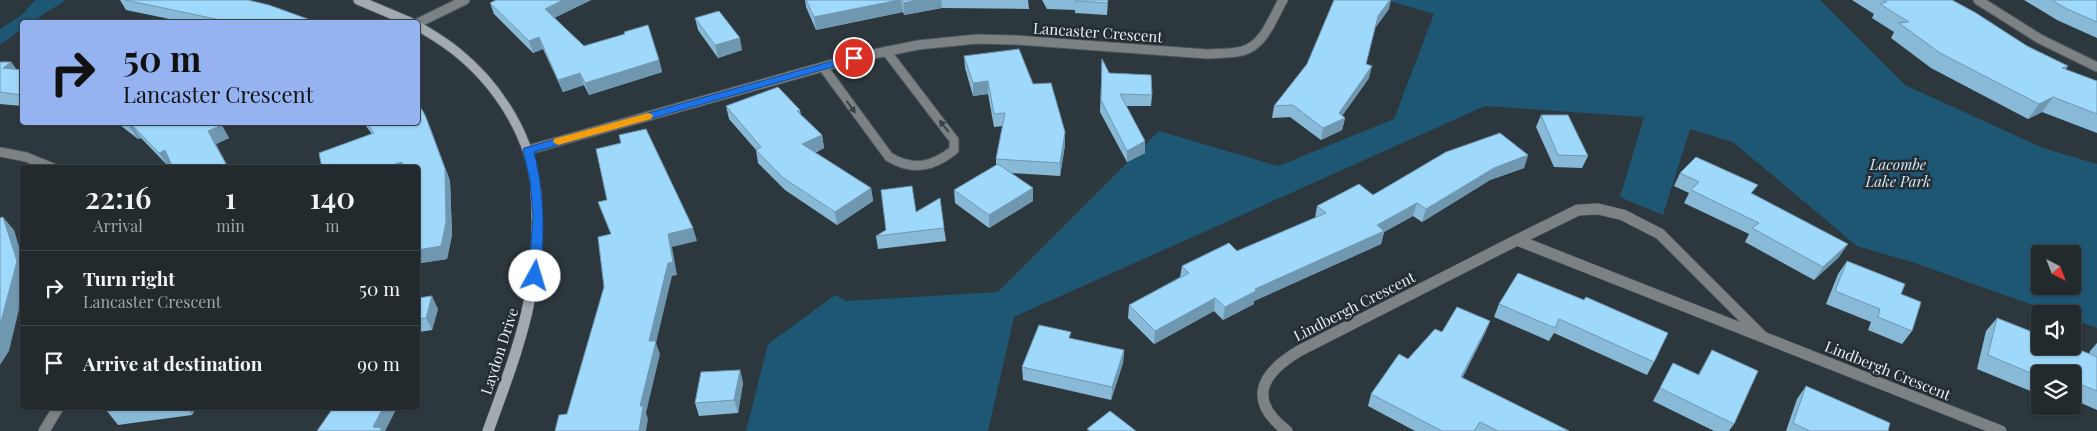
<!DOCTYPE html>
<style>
:root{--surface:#222a2e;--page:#2e363a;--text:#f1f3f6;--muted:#a2a7aa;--line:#3f464a}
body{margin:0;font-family:"Playfair Display",serif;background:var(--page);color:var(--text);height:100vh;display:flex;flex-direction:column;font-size:19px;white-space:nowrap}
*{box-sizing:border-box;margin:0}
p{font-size:16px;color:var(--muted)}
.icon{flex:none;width:28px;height:28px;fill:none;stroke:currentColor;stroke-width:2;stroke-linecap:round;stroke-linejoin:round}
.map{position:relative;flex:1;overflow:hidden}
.panel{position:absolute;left:20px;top:165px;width:400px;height:245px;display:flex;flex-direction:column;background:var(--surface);border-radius:5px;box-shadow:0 1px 4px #0004,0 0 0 1px var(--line)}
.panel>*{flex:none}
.guide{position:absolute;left:20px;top:20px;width:400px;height:105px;border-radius:5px;box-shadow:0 1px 4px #0004,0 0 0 1px var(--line);background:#95b2f1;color:#111;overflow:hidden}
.needle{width:32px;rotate:138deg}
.tools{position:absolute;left:2031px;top:245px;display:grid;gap:10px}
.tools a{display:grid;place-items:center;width:50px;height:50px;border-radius:5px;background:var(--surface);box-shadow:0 1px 4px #0004,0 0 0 1px var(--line);font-size:25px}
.pin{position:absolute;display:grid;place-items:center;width:42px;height:42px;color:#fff;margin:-21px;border:2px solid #fff;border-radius:50%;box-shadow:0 1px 5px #0007}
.me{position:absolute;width:55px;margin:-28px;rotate:6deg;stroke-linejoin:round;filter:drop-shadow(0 0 4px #0008)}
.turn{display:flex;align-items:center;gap:18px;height:105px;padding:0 20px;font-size:22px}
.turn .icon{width:65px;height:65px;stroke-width:2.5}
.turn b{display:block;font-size:35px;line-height:42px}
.eta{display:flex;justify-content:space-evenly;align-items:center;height:85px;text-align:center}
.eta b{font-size:30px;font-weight:600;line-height:35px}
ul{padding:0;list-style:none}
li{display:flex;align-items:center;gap:15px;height:75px;padding:0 20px;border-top:1px solid var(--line)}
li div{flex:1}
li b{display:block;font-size:19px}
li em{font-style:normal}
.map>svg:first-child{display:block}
.green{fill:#1d5774;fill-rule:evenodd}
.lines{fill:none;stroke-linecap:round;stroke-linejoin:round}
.street-far1-casing{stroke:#4b555b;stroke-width:11}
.street-casing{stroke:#4b555b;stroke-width:12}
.secondary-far1-casing{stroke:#4b555b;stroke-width:11}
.secondary-casing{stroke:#4b555b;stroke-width:12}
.street-far1{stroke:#7c8184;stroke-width:9}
.street{stroke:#7c8184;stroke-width:11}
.secondary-far1{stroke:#a3abb0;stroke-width:9}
.secondary{stroke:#a3abb0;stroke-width:11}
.wall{fill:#88bad8}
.shaded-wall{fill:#6f97b0}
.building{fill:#9ed8fb;stroke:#6f97b0}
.oneway{fill:#394247}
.route{fill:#1a73e8;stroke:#114b97}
.slow{fill:#f59e0b}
.labels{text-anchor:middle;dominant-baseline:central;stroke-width:5;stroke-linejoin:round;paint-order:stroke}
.street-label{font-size:15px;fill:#e9eff3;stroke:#232d33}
.park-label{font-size:15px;font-style:italic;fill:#cfe6f4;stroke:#232d33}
</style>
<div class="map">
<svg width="2097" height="431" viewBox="0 0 2097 431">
<rect width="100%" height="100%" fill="#2d383e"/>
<path class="green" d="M35,0H66L31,22H22V29L0,45V29L22,15Z
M1386,0H1820L1905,85L2043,148L2097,164V328L2073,319L2072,314H2058L1915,263L1857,246L1733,142L1690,129L1663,215L1620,197L1644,117L1485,106L1014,317L988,431H746L768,344L835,295L847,301L998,292L1159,131L1278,166L1394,119L1434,14ZM2040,254H2072V286H2040Z"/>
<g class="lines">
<g class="street-far1-casing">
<path id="street-far1" d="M1978,0L2040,39L2097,67
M418,23L465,0
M823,67L889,157C913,171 933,167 954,150V140L886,51
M528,150L854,58L918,45L977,39L1015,40L1207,54C1218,53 1231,54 1242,51C1264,46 1273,17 1283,0
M0,152L26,157L53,168"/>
</g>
<g class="street-casing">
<path id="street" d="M1763,337L1660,234L1623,215L1598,209L1578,210L1517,240L2001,431
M44,431L58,408
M1287,431C1246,400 1262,373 1299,351L1517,240"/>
</g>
<g class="secondary-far1-casing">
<path id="secondary-far1" d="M358,0L410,22
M418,26C431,34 445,42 457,52C499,86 532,138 536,193"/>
</g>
<g class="secondary-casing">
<path id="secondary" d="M488,431C519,347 543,284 536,192"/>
</g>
<use href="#street-far1" class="street-far1"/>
<use href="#street" class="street"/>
<use href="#secondary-far1" class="secondary-far1"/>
<use href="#secondary" class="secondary"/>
</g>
<path class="wall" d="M120,0H231L316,22H184L126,10Z
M496,0H591L554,18L584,46L625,34L624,32L659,60L662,72L589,95L584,85L563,92L543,49L533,53L494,14L490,3Z
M805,0H1028L1029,9L942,8L904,15L903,12L816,30L806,7Z
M1042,0H1108L1107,15L1075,13V10L1047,9Z
M1852,0H1952L2027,46L2068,66L2065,70L2097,81V133L2042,112L2028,119L1931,68L1891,38L1894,32L1872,18L1874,14Z
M2024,0H2097V38L2057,20Z
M1389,9L1375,28L1366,64L1369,78L1342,116L1345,118L1342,130L1321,140L1290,117L1272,118L1274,106Z
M695,18L742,50L718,58L698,30Z
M964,56L1033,84L1065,145L1060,176L1011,173L1033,188V201L989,228L955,203L954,190L996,165V159L1003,126L994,127L988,94L973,96L965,68Z
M1102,59L1109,73L1152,95L1151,106H1126L1145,153L1127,162L1100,112Z
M0,62H11L17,70H22V106L0,104Z
M726,106L800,110L801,115L822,135L824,148L815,153L871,188L873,201L837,225L785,190L758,163L756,150L729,119Z
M1541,115L1588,156L1582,168L1554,167L1536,127Z
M116,122H219L229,138L168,166L141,138L138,139Z
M363,122H418L430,127L450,181L452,235L447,259L421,263L418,275V168L372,134Z
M1528,155L1524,168L1490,180L1422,222L1413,216L1384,232L1381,244L1254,301V304L1223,320L1214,311L1154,344L1128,318L1129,305L1180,277L1182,266L1237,251L1315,218L1317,206L1373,195Z
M1680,173L1753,194L1839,257L1814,280L1745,242L1749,234L1684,203L1689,193L1674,186Z
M916,212L944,228L946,241L878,249L876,236Z
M1847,261L1901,294L1912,331L1902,344L1868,330L1871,322L1826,304L1838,274Z
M418,298L438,309L432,330L419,332L418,335Z
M1584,300L1654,362L1647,375L1554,333L1549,341L1494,317L1499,304Z
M1997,318L2089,354L2090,351L2097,343V410L2072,399V374H2040V395L1977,369L1986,331Z
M1490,321L1485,333L1462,378L1569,431H1415L1368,406L1371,394L1442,332Z
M1071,339L1124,350L1123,363L1111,400L1023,380L1022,367Z
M1712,350L1734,424L1729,431H1714L1653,401L1673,363L1698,375Z
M740,370L743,383L738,413L699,416L695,403Z
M1806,386L1888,431H1786L1797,399Z
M109,408H196L192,415L118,425L107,411Z"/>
<path class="shaded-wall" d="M563,0H591L549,20L545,9Z
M899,0H901L903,12L816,30L814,17Z
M918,0H941L942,8L904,15L903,3Z
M1390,0H1391L1389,9L1375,28L1363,76L1378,16Z
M539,37L543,49L533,53L529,41Z
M740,38L742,50L718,58L715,45Z
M659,60L662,72L589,95L585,83Z
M11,62L20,74L3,68Z
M1372,66L1369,78L1339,120L1345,118L1342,130L1321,140L1323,128L1339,113Z
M580,73L584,85L563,92L558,80Z
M988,81V94L973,96V83Z
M2053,97L2042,112L2028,119L2039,104Z
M425,115L430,127L450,181L452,235L447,259L421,263L418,275V250Z
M132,125L141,138L138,139L129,126Z
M222,125L229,138L216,144L229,168H228L208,131Z
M1065,132V145L1060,176V163Z
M822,135L824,148L804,157L802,144Z
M1145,141V153L1127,162V151Z
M165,150L174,163L168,166L159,153Z
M1528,155L1524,168L1490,180L1422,222L1426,209L1494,168Z
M402,162L405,168H383Z
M871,188L873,201L837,225L835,212Z
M1033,188V201L989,228V215Z
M1417,203L1413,216L1384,232L1381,244L1254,301V304L1223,320L1225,307L1255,289L1377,225Z
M3,217L14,230L22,256V297L9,351L0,365V325Z
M693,228L697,241L672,247L677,275L672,276L656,343L660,354L646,413L648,419L646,431H639L640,406L649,341L668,234Z
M1848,244L1839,257L1814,280L1823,267Z
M432,296L438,309L432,330L426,318Z
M1215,298L1214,311L1154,344L1155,331Z
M1490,321L1485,333L1457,389L1461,377Z
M1124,350L1123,363L1111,400L1112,387Z
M740,370L743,383L738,413L734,400Z
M187,408H196L192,415Z
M383,408H397L385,431H375L373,427Z"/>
<path class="building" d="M125,0H248L269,5L316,22H230Z
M496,0H563L545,9L584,46L625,34L624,32L648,25L659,60L585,83L580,73L558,80L539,37L529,41L490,3Z
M806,0H899L814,17Z
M902,0H918L903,3Z
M1076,0H1108L1107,3L1075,1Z
M1334,0H1390L1378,16L1366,64L1372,66L1339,113L1345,118L1323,128L1293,105L1274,106L1307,64Z
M1883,0H1952L1976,13L2027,46L2068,66L2062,68L2097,81V114L2053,97L2039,104L1940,53L1899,23L1909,22L1880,4L1887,2Z
M2052,0H2097V22L2065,8Z
M719,11L740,38L715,45L695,18Z
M1019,49L1033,84L1051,83L1065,132L1060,163L996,159L1005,113L994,114L988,81L973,83L964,56Z
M1102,59L1109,73L1151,75L1152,95L1120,94L1145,141L1127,151L1101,100Z
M0,62H11L3,68L22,70V95L0,92Z
M778,87L800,110L797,111L822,135L802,144L871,188L835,212L782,177L756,150L761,147L726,106Z
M418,103L425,115L445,169L446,222L441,246L418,250V168H402V162L383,168H322L319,153L374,133L366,122H418Z
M1541,115H1568L1588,156L1558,155Z
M124,122H219L222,125L208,131L228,168H173L165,150L159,153L132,125L129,126Z
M646,129L693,228L668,234L673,262L668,263L649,341H656L640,406H643L639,431H555L559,415L567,414L604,287L598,237L611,234L598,202L607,200L596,149L621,143L619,135Z
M1500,133L1528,155L1494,168L1426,209L1417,203L1377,225L1384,231L1255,289L1256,291L1225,307L1215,298L1155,331L1129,305L1189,273L1182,266L1229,243L1237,251L1326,213L1317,206L1359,184L1373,195L1446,152Z
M1696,157L1758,185L1751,193L1848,244L1823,267L1752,228L1759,223L1691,190L1699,182L1680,173Z
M998,164L1033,188L989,215L954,190Z
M912,186L916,212L940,198L944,228L876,236L886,230L881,190Z
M3,217L17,261L0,325V218Z
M1847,261L1905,284L1901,294L1921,302L1912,331L1878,317L1880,309L1835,291Z
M1518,273L1584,300L1586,297L1668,333L1654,362L1559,319L1555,328L1499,304Z
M432,296L426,318L418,319V298Z
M1457,307L1490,321L1461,377L1569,431H1498L1480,422L1474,431H1442L1371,394L1399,354L1408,359L1435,329L1442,332Z
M1997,318L2040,335V346H2070L2097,357V391L2072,381V374H2040V377L1988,355Z
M1039,325L1071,332L1069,338L1124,350L1112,387L1022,367Z
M1712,350L1758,371L1734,424L1660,388L1673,363L1699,375Z
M740,370L734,400L695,403L701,372Z
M1806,386L1890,423L1888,431H1810L1793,423Z
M109,408H137L107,411Z
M333,408H383L373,427L382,428L380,431H317Z
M1110,411L1136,431H1090L1087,429Z"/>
<defs><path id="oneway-solid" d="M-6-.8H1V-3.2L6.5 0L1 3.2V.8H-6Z" transform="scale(1.25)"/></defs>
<g class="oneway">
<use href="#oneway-solid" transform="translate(851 107) rotate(54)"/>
<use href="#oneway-solid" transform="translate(944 126) rotate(-128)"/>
</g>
<path class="route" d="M854,55L858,58L857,60L534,152C545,198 544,229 541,276L535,280L531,279L529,276L533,216L530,180L523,150L524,148Z"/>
<path class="slow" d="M648,113L651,114L653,116L651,119L558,145L553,142L554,139Z"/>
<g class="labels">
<g class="street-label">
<text transform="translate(1098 32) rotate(4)">Lancaster Crescent</text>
<text transform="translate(1354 306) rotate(-27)">Lindbergh Crescent</text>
<text transform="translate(499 351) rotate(-72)">Laydon Drive</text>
<text transform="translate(1888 370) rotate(22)">Lindbergh Crescent</text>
</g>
<g class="park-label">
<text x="1898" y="164">Lacombe<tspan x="1898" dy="17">Lake Park</tspan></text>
</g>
</g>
</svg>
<div class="tools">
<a><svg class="needle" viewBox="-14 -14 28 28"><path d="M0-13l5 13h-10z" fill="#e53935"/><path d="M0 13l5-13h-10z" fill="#a2a7aa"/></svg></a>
<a><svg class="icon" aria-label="sound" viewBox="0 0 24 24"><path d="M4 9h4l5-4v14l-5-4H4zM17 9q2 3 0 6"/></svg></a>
<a><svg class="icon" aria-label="layers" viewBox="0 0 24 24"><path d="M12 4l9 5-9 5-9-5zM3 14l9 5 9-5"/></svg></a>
</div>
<div class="pin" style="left:854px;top:58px;background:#d93025"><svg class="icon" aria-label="arrive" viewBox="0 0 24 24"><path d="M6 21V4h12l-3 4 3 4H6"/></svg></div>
<svg class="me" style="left:535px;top:276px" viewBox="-20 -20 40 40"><circle r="19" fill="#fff"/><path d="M0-13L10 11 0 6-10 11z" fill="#1a73e8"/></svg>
<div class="guide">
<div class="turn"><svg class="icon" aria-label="right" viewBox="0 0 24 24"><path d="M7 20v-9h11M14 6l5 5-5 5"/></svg><div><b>50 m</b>Lancaster Crescent</div></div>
</div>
<section class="panel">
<div class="eta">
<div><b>22:16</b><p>Arrival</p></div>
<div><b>1</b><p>min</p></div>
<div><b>140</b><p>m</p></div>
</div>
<ul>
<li><svg class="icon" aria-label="right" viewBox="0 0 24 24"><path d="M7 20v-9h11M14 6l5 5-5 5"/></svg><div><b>Turn right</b><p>Lancaster Crescent</p></div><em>50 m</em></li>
<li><svg class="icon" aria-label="arrive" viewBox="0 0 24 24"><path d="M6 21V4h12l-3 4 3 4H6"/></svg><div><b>Arrive at destination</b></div><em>90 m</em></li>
</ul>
</section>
</div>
